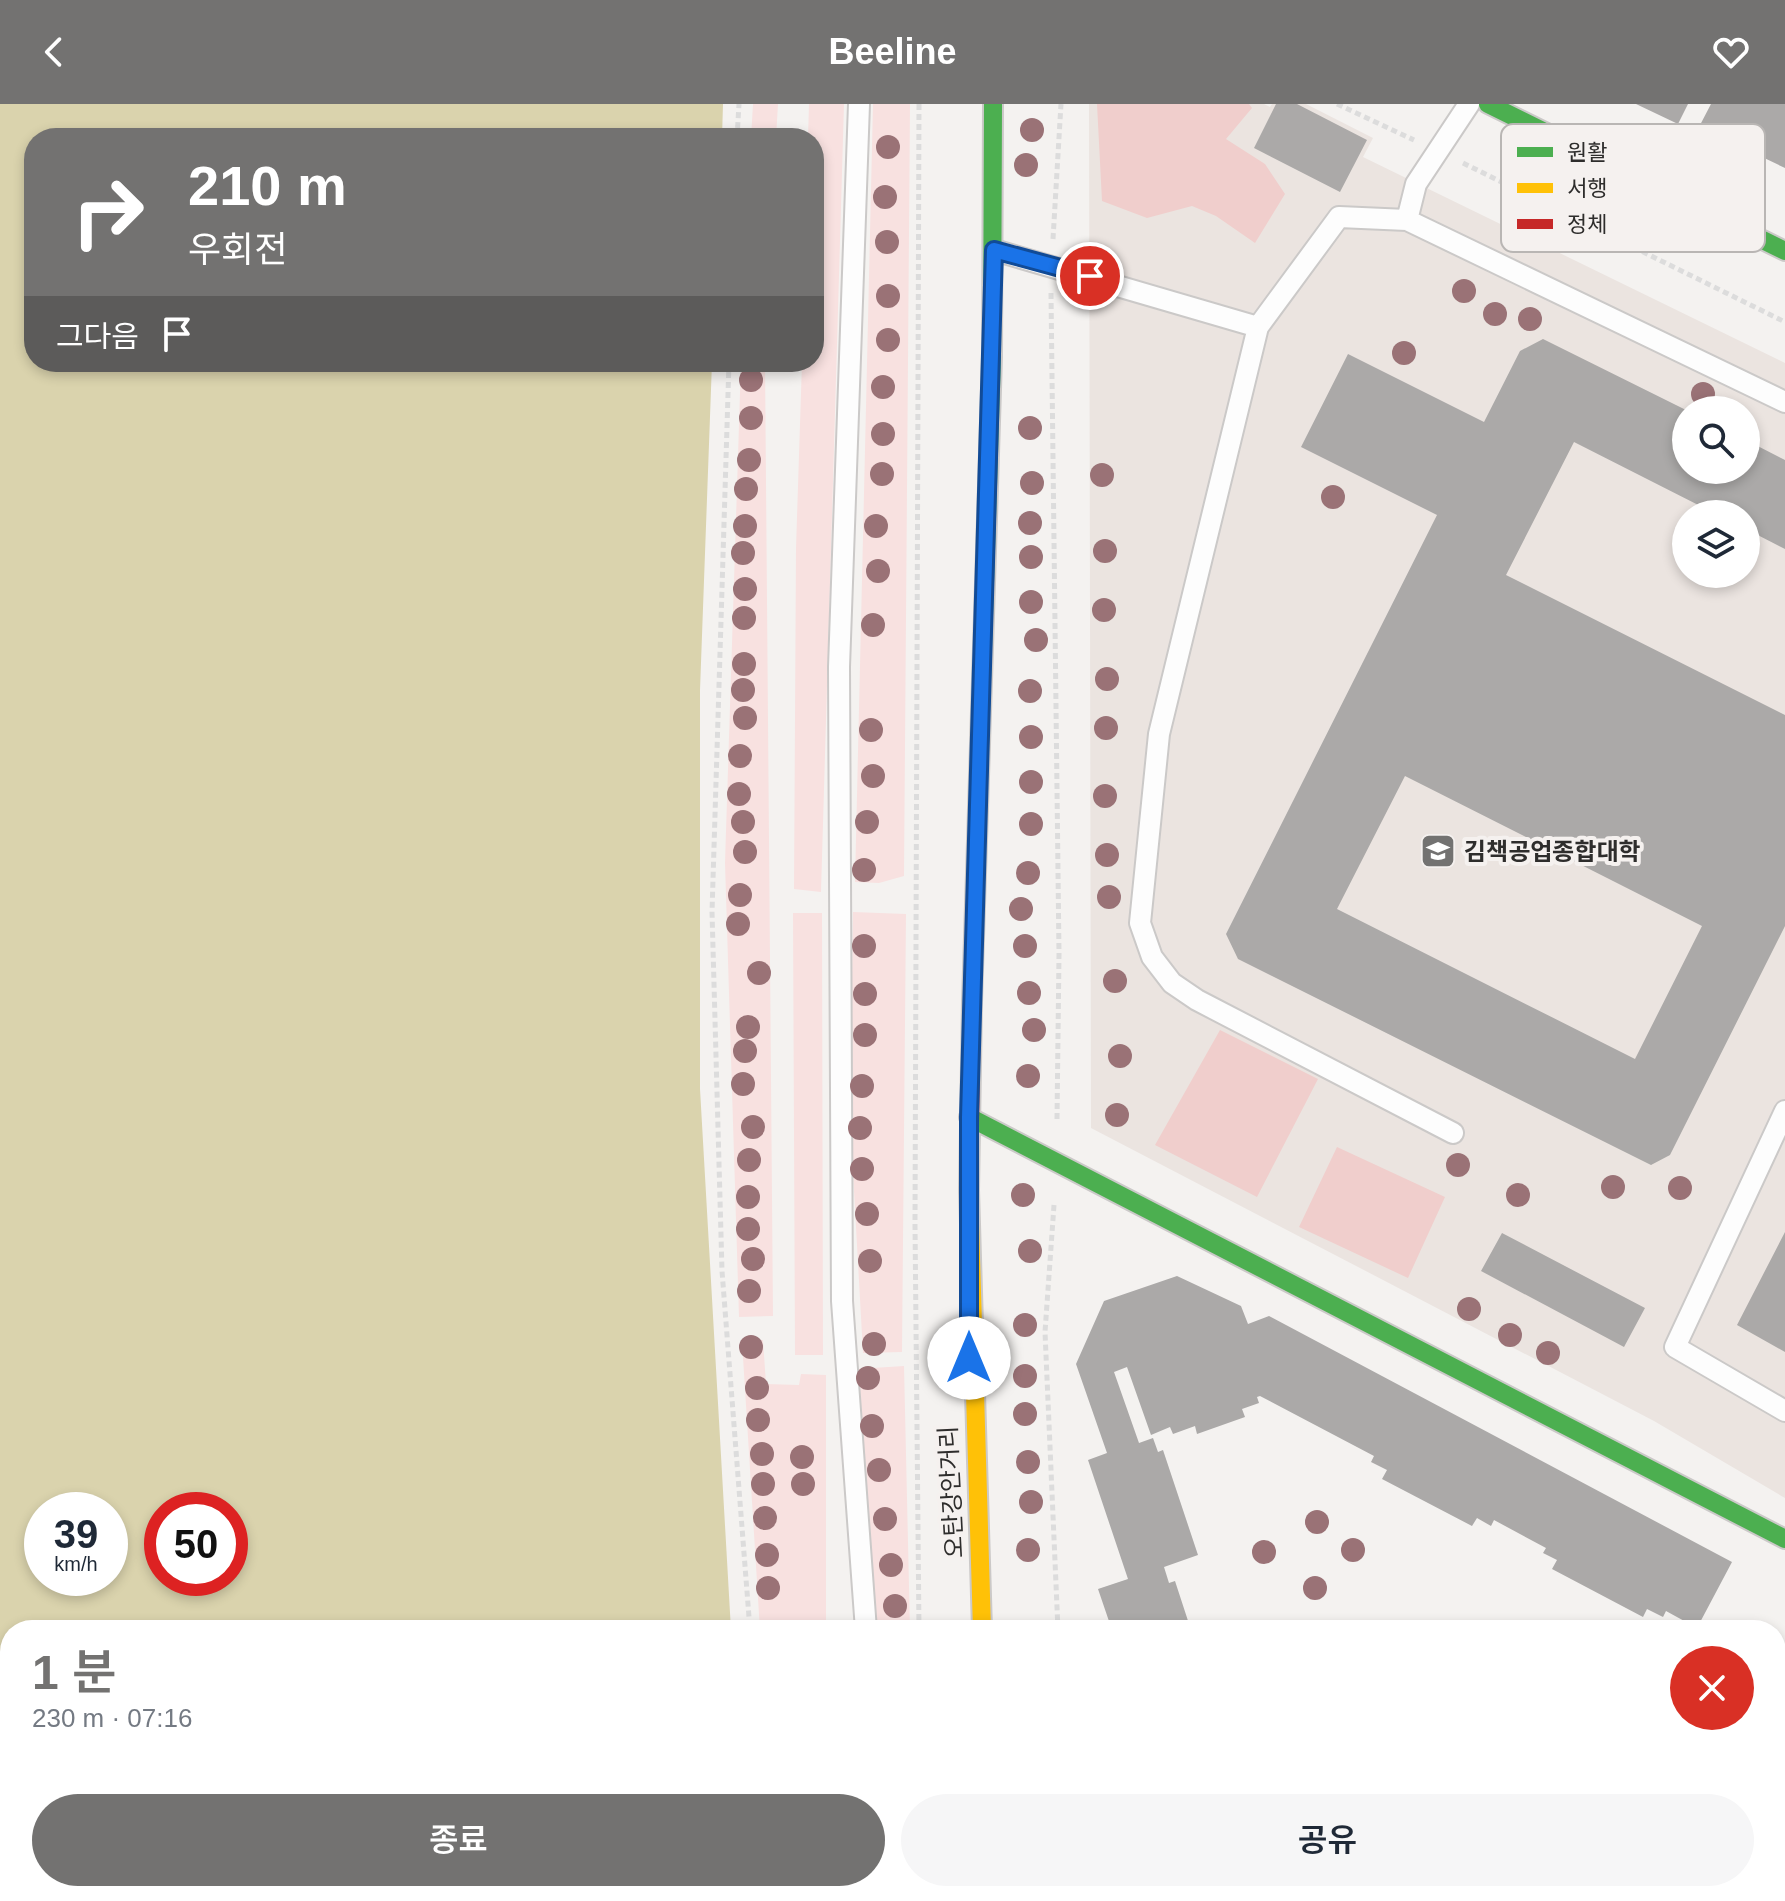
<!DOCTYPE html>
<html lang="ko">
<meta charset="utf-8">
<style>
:root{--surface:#fff;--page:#f6f6f7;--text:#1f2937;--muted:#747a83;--accent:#737271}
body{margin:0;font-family:Helvetica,"Noto Sans KR",sans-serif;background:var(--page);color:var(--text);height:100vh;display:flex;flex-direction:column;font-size:30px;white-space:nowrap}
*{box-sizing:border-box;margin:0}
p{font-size:26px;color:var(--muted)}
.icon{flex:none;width:44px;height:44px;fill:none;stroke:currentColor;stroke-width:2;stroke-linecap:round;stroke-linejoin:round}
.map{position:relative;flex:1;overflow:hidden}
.side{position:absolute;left:0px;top:1516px;width:1786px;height:282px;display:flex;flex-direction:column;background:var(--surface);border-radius:32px 32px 0 0;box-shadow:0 4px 12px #0003}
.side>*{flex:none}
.hud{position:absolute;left:24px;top:24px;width:800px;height:244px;border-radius:32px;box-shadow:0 4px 12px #0003;background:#737271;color:#fff;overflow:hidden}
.buttons{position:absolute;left:1672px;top:292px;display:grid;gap:16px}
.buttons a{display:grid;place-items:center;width:88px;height:88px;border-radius:50%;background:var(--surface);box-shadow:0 4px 12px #0003;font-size:40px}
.speed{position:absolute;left:24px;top:1388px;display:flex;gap:16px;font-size:40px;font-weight:700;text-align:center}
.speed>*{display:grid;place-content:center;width:104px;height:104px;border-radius:50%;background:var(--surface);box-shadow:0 4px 12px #0003;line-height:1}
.speed small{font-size:20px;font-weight:400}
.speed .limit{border:12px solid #d22;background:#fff;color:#111}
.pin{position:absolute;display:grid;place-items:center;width:68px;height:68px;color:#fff;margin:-34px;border:4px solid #fff;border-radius:50%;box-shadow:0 2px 8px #0007}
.me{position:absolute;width:88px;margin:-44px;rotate:0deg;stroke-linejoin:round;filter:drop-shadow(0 0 6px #0008)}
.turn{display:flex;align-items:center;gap:28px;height:168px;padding:0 32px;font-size:36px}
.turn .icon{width:104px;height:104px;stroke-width:2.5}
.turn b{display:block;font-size:56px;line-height:68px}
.then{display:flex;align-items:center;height:76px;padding:0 32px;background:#0003;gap:16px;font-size:30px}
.round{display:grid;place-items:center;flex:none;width:84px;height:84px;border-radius:42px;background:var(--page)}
.summary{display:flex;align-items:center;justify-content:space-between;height:136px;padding:0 32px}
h1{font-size:48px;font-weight:600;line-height:60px;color:var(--accent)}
.primary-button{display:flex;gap:16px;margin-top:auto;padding:16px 32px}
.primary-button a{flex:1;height:92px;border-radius:48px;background:var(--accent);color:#fff;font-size:32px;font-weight:600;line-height:92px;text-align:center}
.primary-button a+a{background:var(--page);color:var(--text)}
header{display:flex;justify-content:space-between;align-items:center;height:104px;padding:0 32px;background:var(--accent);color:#fff;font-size:36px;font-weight:600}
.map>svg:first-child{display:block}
.built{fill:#ebe4e0;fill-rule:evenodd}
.green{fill:#f8e1e0}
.forest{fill:#f0cecc}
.water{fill:#dad3ad;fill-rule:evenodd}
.building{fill:#aba9a8;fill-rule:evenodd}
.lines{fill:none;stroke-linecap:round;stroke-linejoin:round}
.lane-casing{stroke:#cbc9c8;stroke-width:24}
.fast-casing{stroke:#cbc9c8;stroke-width:22}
.slow-casing{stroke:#cbc9c8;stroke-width:22}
.jam-casing{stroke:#cbc9c8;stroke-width:22}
.path{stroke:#dcdcdc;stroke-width:5;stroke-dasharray:6 4;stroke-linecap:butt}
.lane{stroke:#fdfdfd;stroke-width:20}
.fast{stroke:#4caf50;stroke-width:18}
.slow{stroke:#ffc107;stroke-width:18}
.jam{stroke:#c62828;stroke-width:18}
.tree{fill:#9a7276}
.route-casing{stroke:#114b97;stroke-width:20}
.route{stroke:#1a73e8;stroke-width:14}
.labels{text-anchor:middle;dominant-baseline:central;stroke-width:8;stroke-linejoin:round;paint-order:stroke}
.poi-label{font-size:24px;font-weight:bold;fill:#2e2d2c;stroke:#f5f1ef;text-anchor:start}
.street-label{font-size:24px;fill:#2e2d2c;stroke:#f5f1ef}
.key{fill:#f5f1ef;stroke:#b9b6b4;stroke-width:2}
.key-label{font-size:22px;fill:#2e2d2c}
</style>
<header><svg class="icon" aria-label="back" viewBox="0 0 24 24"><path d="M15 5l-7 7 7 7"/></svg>Beeline<svg class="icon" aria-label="heart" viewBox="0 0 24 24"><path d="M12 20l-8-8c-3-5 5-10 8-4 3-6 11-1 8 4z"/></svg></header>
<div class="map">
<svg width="1785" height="1797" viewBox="0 0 1785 1797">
<rect width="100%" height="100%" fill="#f4f2f0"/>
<path class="built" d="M1089,0H1264L1270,3L1272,0H1306L1373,34L1363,53L1785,259V1394L1654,1317L1091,1024ZM1686,306H1746V366H1686ZM1686,410H1746V470H1686Z"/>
<path class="green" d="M753,0H778L776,34H751Z
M809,0H844L821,788L794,785L796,444L802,258H814V34H808Z
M873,0H910L904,772L879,779L855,778Z
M741,258H765L773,1212L739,1213L725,759Z
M853,808L906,810L902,1248L863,1249L850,1015Z
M793,809H822L823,1251H795Z
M763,1236L766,1280L799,1281L801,1270L826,1271V1526H760L742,1237Z
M904,1262L910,1526H876L856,1265Z
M778,1788H828V1797H779Z"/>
<path class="forest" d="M1097,0H1249L1252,4L1226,35L1265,60L1285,90L1255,139L1216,112L1192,102L1147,114L1102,97Z
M1220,926L1318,975L1257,1093L1155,1041Z
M1337,1043L1445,1093L1408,1174L1299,1123Z"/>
<path class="water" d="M0,0H723L722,34H34V258H712L700,586V985L731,1526H10V1788H751L752,1797H0ZM42,1406H110V1474H42ZM162,1406H230V1474H162Z"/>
<path class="building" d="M1276,0H1297L1367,36L1340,88L1254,44Z
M1636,0H1688L1678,20Z
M1711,0H1785V64L1699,23Z
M1543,235L1686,306V366H1746V336L1785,356V445L1746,425V410H1716L1574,338L1506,471L1785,611V822L1670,1051L1651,1061L1238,855L1226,830L1437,411L1301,343L1348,250L1484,318L1520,247ZM1405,672L1702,822L1635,955L1337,805Z
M1785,1128V1248L1737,1221Z
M1502,1129L1645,1204L1624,1243L1481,1167Z
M1177,1172L1241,1202L1248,1220L1269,1212L1732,1458L1697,1524L1666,1507L1663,1513L1647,1505L1643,1513L1552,1465L1557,1456L1543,1449L1546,1444L1494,1416L1491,1422L1477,1414L1472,1422L1382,1375L1387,1366L1371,1358L1374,1352L1260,1292L1257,1293L1259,1299L1242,1305L1245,1313L1197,1330L1195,1322L1173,1330L1170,1323L1151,1331L1127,1263L1114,1268L1139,1339L1153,1334L1158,1348L1163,1346L1198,1451L1164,1463L1169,1479L1175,1477L1191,1526H1112L1098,1485L1128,1475L1088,1356L1107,1349L1076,1260L1104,1197Z
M1212,1788H1281L1284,1797H1215Z
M1348,1788H1489L1465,1797H1438L1437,1793L1427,1797H1351Z"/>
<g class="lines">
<g class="lane-casing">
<path id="lane" d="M859,0L839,563L842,1197L866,1526
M1407,116L1785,298
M994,146L1258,223
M1785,1007L1675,1243L1785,1307
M1453,1029L1197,896L1172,879L1152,853L1140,819L1159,630L1258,223L1339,113L1407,116L1416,80L1469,0
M885,1788V1797"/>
</g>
<g class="fast-casing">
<path id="fast" d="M1488,0L1785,147
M972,898L992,253L993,0
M969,1013L1785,1435
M996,1788L997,1797"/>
</g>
<g class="slow-casing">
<path id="slow" d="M969,1086L982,1526"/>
</g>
<g class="jam-casing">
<path id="jam" d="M969,1086L972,898"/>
</g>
<path class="path" d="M919,0L915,1120L919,1526
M1337,0L1414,36
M737,34L739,0
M1463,59L1785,218
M1053,135L1061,0
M1051,189L1059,850L1057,1015
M729,258L712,808L722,1167L750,1526
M1054,1101L1045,1228L1058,1526
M767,1788L768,1797
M935,1788L936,1797
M1070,1788L1071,1797"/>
<use href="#lane" class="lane"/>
<use href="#fast" class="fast"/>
<use href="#slow" class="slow"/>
<use href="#jam" class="jam"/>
</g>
<g class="tree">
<circle cx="1032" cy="26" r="12"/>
<circle cx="888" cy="43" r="12"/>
<circle cx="1026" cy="61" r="12"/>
<circle cx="885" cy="93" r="12"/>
<circle cx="887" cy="138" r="12"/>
<circle cx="1464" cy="187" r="12"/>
<circle cx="888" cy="192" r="12"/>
<circle cx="1495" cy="210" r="12"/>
<circle cx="1530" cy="215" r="12"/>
<circle cx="888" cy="236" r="12"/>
<circle cx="1404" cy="249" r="12"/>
<circle cx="751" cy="276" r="12"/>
<circle cx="883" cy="283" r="12"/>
<circle cx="1703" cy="290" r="12"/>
<circle cx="751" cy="314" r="12"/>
<circle cx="1030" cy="324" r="12"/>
<circle cx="883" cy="330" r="12"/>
<circle cx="749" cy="356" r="12"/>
<circle cx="882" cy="370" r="12"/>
<circle cx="1102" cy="371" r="12"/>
<circle cx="1032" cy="379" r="12"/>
<circle cx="746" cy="385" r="12"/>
<circle cx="1333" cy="393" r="12"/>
<circle cx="1030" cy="419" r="12"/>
<circle cx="745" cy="422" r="12"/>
<circle cx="876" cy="422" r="12"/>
<circle cx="1105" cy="447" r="12"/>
<circle cx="743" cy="449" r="12"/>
<circle cx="1031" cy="453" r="12"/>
<circle cx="878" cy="467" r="12"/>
<circle cx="745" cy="485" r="12"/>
<circle cx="1031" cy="498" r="12"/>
<circle cx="1104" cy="506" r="12"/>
<circle cx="744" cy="514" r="12"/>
<circle cx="873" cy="521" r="12"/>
<circle cx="1036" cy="536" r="12"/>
<circle cx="744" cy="560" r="12"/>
<circle cx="1107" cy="575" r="12"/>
<circle cx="743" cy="586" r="12"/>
<circle cx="1030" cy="587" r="12"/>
<circle cx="745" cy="614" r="12"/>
<circle cx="1106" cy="624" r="12"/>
<circle cx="871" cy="626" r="12"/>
<circle cx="1031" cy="633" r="12"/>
<circle cx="740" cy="652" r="12"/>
<circle cx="873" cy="672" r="12"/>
<circle cx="1031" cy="678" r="12"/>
<circle cx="739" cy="690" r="12"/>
<circle cx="1105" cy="692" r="12"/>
<circle cx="743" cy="718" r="12"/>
<circle cx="867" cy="718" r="12"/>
<circle cx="1031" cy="720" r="12"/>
<circle cx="745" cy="748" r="12"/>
<circle cx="1107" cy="751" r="12"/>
<circle cx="864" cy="766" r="12"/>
<circle cx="1028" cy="769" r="12"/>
<circle cx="740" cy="791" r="12"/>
<circle cx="1109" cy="793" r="12"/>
<circle cx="1021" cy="805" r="12"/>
<circle cx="738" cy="820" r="12"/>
<circle cx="864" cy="842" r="12"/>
<circle cx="1025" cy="842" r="12"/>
<circle cx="759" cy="869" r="12"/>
<circle cx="1115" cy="877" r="12"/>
<circle cx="1029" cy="889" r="12"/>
<circle cx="865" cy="890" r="12"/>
<circle cx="748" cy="923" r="12"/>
<circle cx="1034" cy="926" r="12"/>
<circle cx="865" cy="931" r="12"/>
<circle cx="745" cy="947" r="12"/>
<circle cx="1120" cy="952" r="12"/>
<circle cx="1028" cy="972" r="12"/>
<circle cx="743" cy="980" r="12"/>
<circle cx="862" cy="982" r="12"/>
<circle cx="1117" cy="1011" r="12"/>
<circle cx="753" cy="1023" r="12"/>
<circle cx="860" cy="1024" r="12"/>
<circle cx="749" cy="1056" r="12"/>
<circle cx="1458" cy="1061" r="12"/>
<circle cx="862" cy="1065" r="12"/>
<circle cx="1613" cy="1083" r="12"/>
<circle cx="1680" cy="1084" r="12"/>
<circle cx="1023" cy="1091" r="12"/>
<circle cx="1518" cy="1091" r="12"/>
<circle cx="748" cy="1093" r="12"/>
<circle cx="867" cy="1110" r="12"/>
<circle cx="748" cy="1125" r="12"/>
<circle cx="1030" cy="1147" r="12"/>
<circle cx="753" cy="1155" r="12"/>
<circle cx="870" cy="1157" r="12"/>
<circle cx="749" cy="1187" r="12"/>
<circle cx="1469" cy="1205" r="12"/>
<circle cx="1025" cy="1221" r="12"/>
<circle cx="1510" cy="1231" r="12"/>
<circle cx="874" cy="1240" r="12"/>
<circle cx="751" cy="1243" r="12"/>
<circle cx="1548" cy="1249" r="12"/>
<circle cx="1025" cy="1272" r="12"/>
<circle cx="868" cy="1274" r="12"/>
<circle cx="757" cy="1284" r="12"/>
<circle cx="1025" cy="1310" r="12"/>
<circle cx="758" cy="1316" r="12"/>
<circle cx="872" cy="1322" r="12"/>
<circle cx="762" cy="1350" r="12"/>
<circle cx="802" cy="1353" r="12"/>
<circle cx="1028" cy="1358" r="12"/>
<circle cx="879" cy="1366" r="12"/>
<circle cx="763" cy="1380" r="12"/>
<circle cx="803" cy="1380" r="12"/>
<circle cx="1031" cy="1398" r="12"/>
<circle cx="765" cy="1414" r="12"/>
<circle cx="885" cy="1415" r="12"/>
<circle cx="1317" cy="1418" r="12"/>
<circle cx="1028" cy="1446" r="12"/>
<circle cx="1353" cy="1446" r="12"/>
<circle cx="1264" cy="1448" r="12"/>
<circle cx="767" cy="1451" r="12"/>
<circle cx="891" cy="1461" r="12"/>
<circle cx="768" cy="1484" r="12"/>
<circle cx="1315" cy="1484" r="12"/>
<circle cx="895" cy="1502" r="12"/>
</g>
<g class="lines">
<g class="route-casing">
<path id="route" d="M969,1254V1013L994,146L1090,172"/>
</g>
<use href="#route" class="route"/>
</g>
<defs>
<g id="university-square" transform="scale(1.8)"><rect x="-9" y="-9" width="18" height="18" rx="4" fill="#737271" stroke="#f5f1ef"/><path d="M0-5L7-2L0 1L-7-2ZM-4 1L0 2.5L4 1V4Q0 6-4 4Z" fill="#fff"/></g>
</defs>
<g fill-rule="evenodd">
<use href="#university-square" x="1438" y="747"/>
</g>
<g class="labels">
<g class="poi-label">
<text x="1464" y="747">김책공업종합대학</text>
</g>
<g class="street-label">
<text transform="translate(951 1388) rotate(-93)">오탄강안거리</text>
</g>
</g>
<rect x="1501" y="20" width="264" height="128" rx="12" class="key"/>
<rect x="1517" y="43" width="36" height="10" fill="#4caf50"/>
<rect x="1517" y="79" width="36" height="10" fill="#ffc107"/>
<rect x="1517" y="115" width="36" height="10" fill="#c62828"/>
<g class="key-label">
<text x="1567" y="56">원활</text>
<text x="1567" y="92">서행</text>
<text x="1567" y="128">정체</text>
</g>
</svg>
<div class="buttons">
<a><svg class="icon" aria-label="search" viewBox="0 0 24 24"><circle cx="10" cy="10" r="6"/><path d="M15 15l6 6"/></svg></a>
<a><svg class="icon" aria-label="layers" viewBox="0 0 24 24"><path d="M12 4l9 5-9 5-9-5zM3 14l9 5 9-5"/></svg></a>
</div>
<div class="speed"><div>39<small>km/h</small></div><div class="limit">50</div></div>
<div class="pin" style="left:1090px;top:172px;background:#d93025"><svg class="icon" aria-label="arrive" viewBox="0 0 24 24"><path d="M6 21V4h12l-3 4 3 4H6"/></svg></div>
<svg class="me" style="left:969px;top:1254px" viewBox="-20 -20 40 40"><circle r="19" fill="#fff"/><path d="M0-13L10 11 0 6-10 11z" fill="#1a73e8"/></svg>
<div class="hud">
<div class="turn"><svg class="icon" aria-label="right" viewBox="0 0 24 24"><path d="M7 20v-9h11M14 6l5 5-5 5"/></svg><div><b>210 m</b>우회전</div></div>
<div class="then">그다음<svg class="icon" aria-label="arrive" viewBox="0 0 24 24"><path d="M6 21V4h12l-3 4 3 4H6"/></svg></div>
</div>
<section class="side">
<div class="summary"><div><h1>1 분</h1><p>230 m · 07:16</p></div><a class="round" style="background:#d93025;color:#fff"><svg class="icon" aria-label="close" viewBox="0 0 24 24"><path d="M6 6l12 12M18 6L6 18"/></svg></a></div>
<div class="primary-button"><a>종료</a><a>공유</a></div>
</section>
</div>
